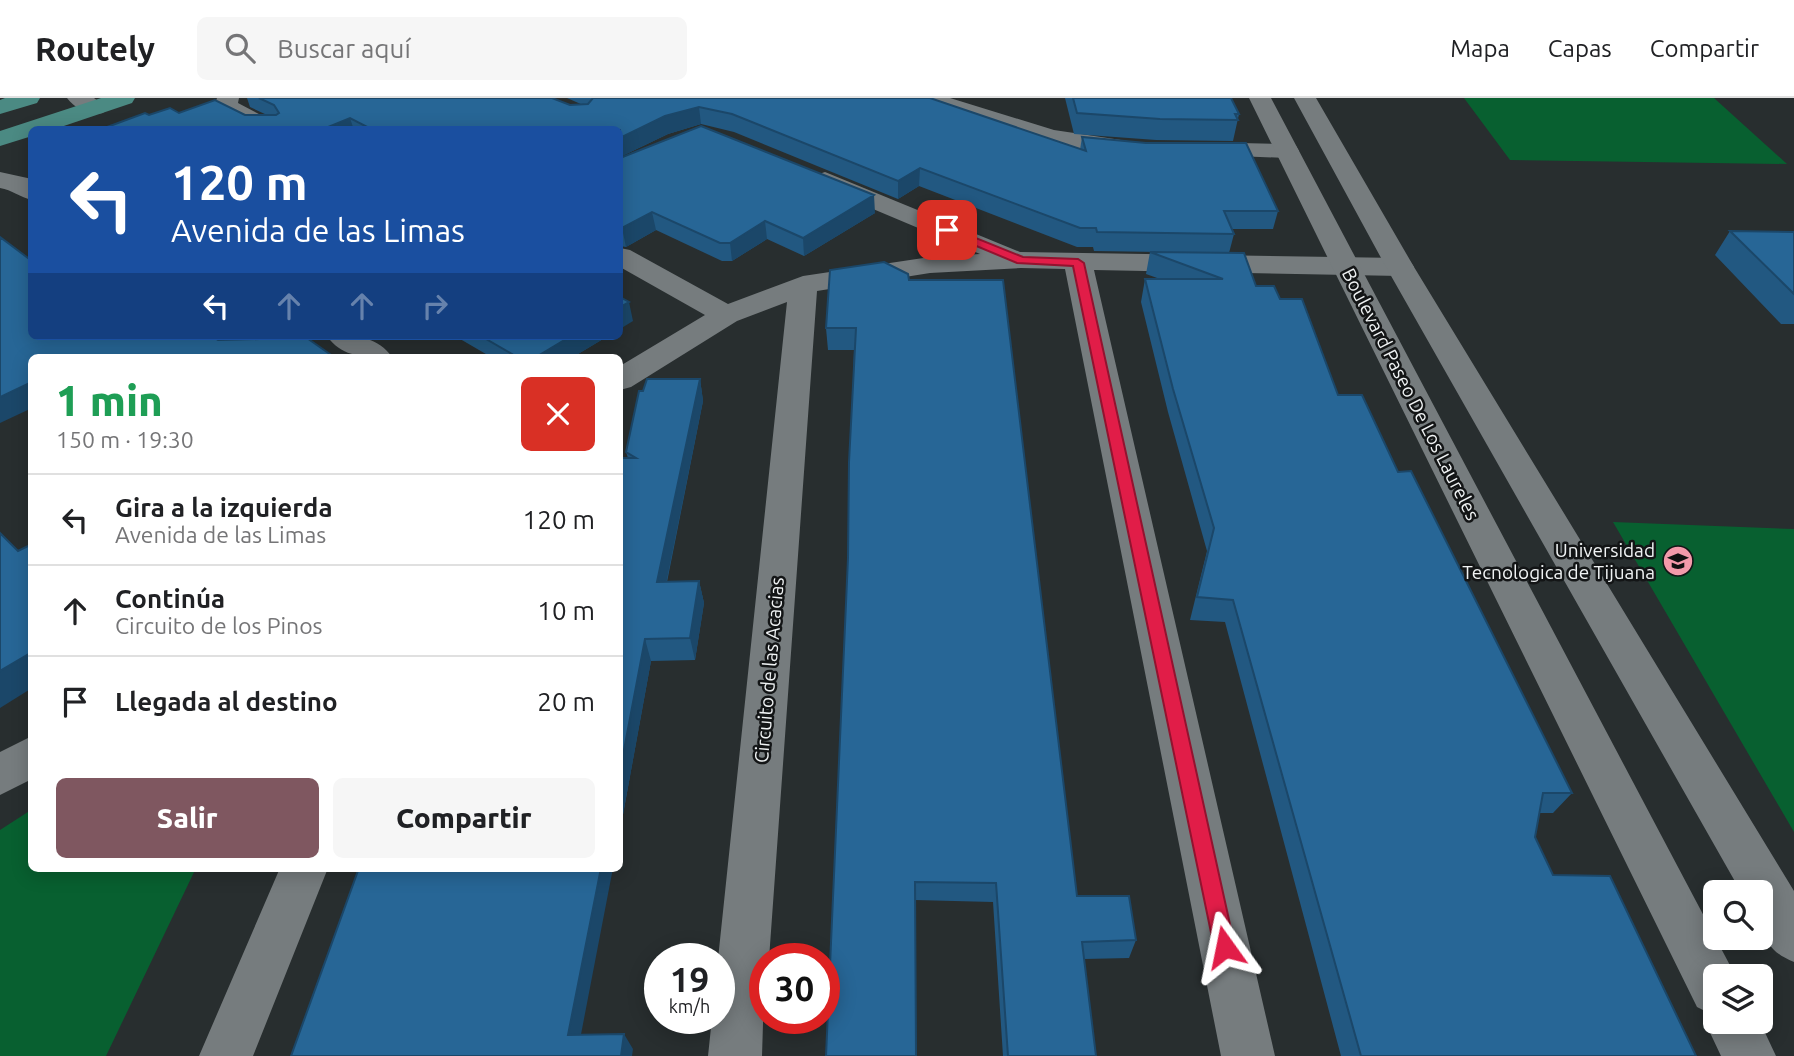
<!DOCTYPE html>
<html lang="es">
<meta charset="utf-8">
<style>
:root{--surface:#fff;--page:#f6f6f6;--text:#202124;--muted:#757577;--line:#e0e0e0;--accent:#7f5760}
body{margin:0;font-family:Ubuntu,sans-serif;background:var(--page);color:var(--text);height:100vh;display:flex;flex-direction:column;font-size:26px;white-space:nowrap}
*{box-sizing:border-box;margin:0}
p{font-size:23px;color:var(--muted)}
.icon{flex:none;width:38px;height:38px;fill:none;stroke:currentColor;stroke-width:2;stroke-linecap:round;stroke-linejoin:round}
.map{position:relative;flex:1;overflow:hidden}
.panel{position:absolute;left:28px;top:256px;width:595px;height:518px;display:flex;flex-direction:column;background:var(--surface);border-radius:10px;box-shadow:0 4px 18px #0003}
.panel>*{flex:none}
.hud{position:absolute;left:28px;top:28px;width:595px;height:214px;border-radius:10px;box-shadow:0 4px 18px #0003;background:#1a4fa0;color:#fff;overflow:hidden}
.tools{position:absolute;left:1703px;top:782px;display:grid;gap:14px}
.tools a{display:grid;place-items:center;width:70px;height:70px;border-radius:10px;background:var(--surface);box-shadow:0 4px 18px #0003;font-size:35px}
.speed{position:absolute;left:644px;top:845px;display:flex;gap:14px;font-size:35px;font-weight:700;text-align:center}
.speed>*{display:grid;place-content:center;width:91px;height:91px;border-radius:50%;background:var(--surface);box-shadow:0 4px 18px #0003;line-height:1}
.speed small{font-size:18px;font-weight:400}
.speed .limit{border:10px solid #d22;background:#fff;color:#111}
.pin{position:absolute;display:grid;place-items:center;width:60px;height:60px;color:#fff;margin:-30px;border-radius:14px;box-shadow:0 4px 10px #0006}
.me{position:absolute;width:77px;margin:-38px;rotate:348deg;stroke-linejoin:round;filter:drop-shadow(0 0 5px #0008)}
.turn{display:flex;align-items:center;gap:24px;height:147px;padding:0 28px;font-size:32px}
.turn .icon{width:91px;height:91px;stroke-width:2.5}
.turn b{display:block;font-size:49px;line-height:60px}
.lanes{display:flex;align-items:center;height:66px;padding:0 28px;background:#0003;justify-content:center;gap:35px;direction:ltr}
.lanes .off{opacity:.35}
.round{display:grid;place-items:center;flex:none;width:74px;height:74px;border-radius:10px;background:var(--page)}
.summary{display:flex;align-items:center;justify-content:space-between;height:119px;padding:0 28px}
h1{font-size:42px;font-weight:800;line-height:52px;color:#1e9e55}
.primary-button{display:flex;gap:14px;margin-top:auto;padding:14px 28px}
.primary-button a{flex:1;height:80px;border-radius:10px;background:var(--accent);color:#fff;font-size:28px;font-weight:800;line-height:80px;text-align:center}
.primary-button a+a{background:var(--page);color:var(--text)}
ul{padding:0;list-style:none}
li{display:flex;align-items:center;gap:21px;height:91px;padding:0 28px;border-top:2px solid var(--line)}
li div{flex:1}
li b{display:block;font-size:26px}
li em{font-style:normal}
header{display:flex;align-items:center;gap:42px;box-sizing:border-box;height:98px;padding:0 35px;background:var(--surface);border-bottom:2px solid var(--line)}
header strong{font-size:33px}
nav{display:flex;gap:38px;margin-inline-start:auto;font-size:24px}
.search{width:490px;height:63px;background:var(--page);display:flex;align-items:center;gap:18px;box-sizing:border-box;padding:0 24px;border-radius:10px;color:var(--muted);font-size:26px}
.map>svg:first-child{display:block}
.green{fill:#086030}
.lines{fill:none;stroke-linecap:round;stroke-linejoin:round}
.minor{fill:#767c7e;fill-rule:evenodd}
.tertiary{fill:#767c7e;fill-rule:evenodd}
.primary{fill:#4b8a83;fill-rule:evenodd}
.wall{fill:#225881}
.shaded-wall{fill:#1b4769}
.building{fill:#276696;stroke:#1b4769;stroke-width:2}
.route{fill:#e11d48;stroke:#92132f;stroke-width:2}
.labels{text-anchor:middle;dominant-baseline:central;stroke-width:5;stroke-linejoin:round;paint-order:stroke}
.street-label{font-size:19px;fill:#f0f3f4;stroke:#131516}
.poi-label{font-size:19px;fill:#f0f3f4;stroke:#131516;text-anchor:end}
</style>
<header>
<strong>Routely</strong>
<div class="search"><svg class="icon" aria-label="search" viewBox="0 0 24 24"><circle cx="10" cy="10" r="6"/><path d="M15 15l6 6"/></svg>Buscar aquí</div>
<nav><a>Mapa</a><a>Capas</a><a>Compartir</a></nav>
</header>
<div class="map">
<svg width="1794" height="958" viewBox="0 0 1794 958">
<rect width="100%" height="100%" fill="#282e2f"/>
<path class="green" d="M1464,0H1714L1787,66L1510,62Z
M1613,424L1794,431V734Z
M31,712L32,770H196L106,958H0V732Z"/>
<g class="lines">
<path class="minor" d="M67,0H94L107,10L103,15C90,18 75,11 67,0Z
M217,0H239L238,5L280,27L284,32H253L218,13L214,8Z
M917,0H950L1054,32L1141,45L1144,50L1141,55L1132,57C1058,52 989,30 920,5Z
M1196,44L1287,46L1296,48L1299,53L1296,58L1287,60L1187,56L1184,51L1187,46Z
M0,74L32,81V102C20,99 12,92 0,90Z
M825,74L1020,154L1400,160L1410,163L1414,169L1410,175L1400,178L1094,172L1275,958H1221L1065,171L1021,170L930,175L817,193L769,861H765L762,958H708L712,920H719L718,861L787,204L737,223L631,289L620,292V268L705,217L620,169V150L630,152L728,206L803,178L930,159L980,156L816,87L812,82L816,77Z
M327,238C351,238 376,236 392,259C367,259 343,261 327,238Z
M32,638V681L0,697V654Z
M280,770H328L253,958H199Z"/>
<path class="tertiary" d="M1249,0H1271L1733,873L1736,878H1715V924H1760L1776,958H1721L1705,924L1709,915L1697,909Z
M1294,0H1316L1414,169L1794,793V864C1760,851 1760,827 1760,794H1741L1386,169Z"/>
<path class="primary" d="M5,0H40L37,5L0,16V2Z
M101,0H135L132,5L52,32H32V38L0,48V33Z"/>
</g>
<path class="wall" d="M247,0H552L570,7H583L567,0H930L1080,52L1082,39L1278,113L1273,131H1232L1234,136L1229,155L1094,153L1093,149H1077L919,88L898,101L734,34L701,26L668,36L620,59V32H99L149,17L179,15L267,17L250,9Z
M1065,0H1231L1239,16L1233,43L1156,42L1074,36Z
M620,60L875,115L804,158L767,141L732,163H722L656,132L626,149L620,148Z
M1730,133L1794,134V226H1781L1715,157Z
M1150,154L1256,188L1280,201L1338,297L1398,374L1572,695L1553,715H1539L1535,739L1553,777L1696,958H1341L1225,524L1190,522L1207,453L1168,314L1141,204L1145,181H1160L1146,176Z
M909,182L1077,798L1136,842L1129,860L1084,861L1096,958H1003L993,804L915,802L848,460L854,252H828L826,230Z
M455,238H608L573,259H491Z
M700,281L703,303L667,484L699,483L704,505L695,562L651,563L620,733L628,360L626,354L643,293Z"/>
<path class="shaded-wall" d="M699,9L701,26L668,36L620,59V40L665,18Z
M350,20L354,32H321Z
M920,70L919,88L898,101V83Z
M874,97L875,115L804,158L803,140Z
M652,114L656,132L626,149L622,130Z
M765,123L767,141L732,163L730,145Z
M629,204L633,223L620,231V209Z
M217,238H257L233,250L226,259L215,240Z
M571,238H608L573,259H536Z
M700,281L703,303L662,506L657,484Z
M32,284V310L0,325V299Z
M699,483L704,505L695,562L690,540Z
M645,541L651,563L620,733V673Z
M32,554V590L0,610V573Z
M601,770H613L578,952L568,937Z
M624,936L633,951L632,958H621Z"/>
<path class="building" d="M259,0H552L570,7L588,6L593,0H930L1086,53L1082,39L1146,45H1246L1278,113H1224L1234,136L1097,134L1096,130H1080L920,70L898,83L732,16L699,9L665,18L620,40V32H373L350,20L321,32H99L145,15L149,17L170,10L179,15L215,2L245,17H276L279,15L274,7Z
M1073,0H1231L1239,16H1235L1238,22L1160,21L1077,15Z
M701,28L874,97L803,140L765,123L730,145H720L652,114L622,130H620V60Z
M1730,133L1794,134V196Z
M0,139L32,163V238H217L215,240L218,242L260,241L269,238H304L334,259H32V284L0,299Z
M1150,154L1244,155L1256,188H1274L1280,201H1302L1338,297H1362L1398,374L1411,373L1572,695H1543L1535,739L1553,777L1610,778L1696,958H1361L1233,502L1197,499L1214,430L1173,291L1145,181H1223Z
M884,164L908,176L909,182H1003L1077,798H1129L1136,842L1082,844L1096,958H1008L996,785L915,784L916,958H826L848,460L849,364L856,230H826L830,172Z
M620,199L629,204L620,209Z
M481,238H571L536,259H517Z
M647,281H700L657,484L699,483L690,540L645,541L620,673V360H636L626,354L639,293H643Z
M0,435L18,453L32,446V554L0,573Z
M359,770H601L568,937L624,936L621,958H291Z"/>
<path class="route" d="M943,130H951L1023,159L1078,161L1084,165L1235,849L1232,856L1225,859L1217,856L1214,849L1073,168L1017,165L943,134Z"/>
<defs>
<g id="university-disc" transform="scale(1.575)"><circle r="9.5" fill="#f39aaa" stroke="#131516"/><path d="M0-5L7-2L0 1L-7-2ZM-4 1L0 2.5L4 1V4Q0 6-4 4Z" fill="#111"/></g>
</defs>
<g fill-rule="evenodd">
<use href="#university-disc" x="1678" y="463"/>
</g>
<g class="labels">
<g class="street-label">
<text transform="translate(1411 296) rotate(63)">Boulevard Paseo De Los Laureles</text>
<text transform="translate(769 572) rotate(-85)">Circuito de las Acacias</text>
</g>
<g class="poi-label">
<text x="1655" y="452">Universidad<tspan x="1655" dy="22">Tecnologica de Tijuana</tspan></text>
</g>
</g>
</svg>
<div class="tools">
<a><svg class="icon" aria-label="search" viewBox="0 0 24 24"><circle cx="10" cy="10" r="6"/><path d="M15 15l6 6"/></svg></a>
<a><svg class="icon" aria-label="layers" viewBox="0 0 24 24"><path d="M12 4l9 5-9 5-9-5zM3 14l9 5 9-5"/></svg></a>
</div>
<div class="speed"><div>19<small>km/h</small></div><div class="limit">30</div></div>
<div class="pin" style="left:947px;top:132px;background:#d93025"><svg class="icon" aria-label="arrive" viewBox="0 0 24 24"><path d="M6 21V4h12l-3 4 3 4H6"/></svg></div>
<svg class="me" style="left:1225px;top:849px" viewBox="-20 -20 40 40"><path d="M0-17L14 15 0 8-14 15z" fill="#e11d48" stroke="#fff" stroke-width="4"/></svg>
<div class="hud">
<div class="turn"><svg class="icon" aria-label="left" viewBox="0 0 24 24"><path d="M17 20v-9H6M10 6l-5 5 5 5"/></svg><div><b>120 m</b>Avenida de las Limas</div></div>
<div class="lanes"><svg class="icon" aria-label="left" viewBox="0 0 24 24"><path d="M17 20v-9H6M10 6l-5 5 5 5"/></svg><svg class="icon off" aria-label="ahead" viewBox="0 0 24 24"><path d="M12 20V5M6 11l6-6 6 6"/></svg><svg class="icon off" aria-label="ahead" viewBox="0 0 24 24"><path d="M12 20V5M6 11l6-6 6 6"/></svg><svg class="icon off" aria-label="right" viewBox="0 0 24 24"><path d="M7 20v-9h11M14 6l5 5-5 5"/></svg></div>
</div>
<section class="panel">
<div class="summary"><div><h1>1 min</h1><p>150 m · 19:30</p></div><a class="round" style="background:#d93025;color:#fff"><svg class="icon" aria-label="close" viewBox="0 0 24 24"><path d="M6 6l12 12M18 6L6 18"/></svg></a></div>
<ul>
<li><svg class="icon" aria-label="left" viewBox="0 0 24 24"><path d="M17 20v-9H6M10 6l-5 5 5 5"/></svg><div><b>Gira a la izquierda</b><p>Avenida de las Limas</p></div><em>120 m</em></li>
<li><svg class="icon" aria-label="ahead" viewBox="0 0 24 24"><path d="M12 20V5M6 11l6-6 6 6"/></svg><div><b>Continúa</b><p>Circuito de los Pinos</p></div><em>10 m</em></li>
<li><svg class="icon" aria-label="arrive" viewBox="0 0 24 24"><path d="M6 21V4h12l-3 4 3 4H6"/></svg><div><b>Llegada al destino</b></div><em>20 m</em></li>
</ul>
<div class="primary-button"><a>Salir</a><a>Compartir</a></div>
</section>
</div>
